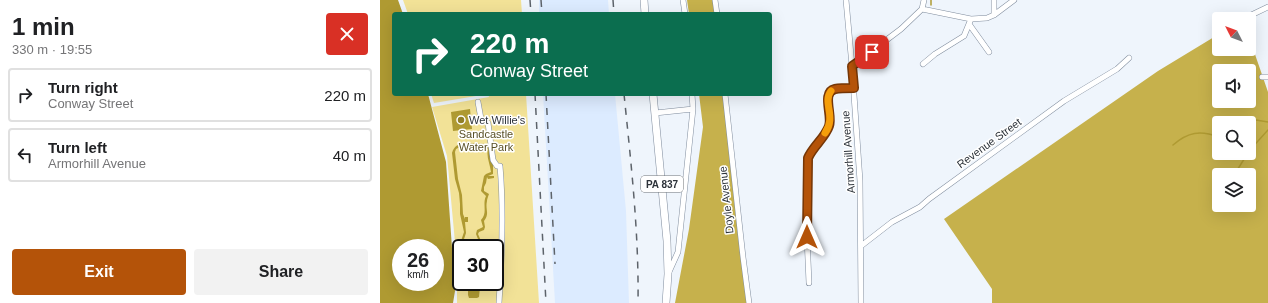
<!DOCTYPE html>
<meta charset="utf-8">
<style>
:root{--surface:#fff;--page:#f2f2f2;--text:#202124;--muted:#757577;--line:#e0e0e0;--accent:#b45309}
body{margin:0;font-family:Arial,sans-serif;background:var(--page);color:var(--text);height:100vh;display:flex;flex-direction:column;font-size:15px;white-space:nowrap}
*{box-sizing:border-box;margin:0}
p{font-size:13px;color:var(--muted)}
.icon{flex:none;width:22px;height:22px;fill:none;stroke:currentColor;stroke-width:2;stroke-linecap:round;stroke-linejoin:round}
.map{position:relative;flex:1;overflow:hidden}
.sheet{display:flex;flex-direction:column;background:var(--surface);width:380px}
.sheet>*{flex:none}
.guide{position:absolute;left:12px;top:12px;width:380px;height:84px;border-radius:4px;box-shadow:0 4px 16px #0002;background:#0b6e4f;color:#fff;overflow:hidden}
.needle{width:26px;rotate:312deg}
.buttons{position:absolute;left:832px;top:12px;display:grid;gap:8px}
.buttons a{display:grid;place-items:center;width:44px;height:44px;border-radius:4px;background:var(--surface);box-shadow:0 4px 16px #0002;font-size:20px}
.speed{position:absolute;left:12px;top:239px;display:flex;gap:8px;font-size:20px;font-weight:700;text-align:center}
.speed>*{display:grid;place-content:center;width:52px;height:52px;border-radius:50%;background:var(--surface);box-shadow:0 4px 16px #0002;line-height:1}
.speed small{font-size:10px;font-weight:400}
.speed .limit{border:2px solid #111;border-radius:6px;background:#fff;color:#111}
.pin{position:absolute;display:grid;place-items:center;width:34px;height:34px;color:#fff;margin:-17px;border-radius:8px;box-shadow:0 2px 6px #0006}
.me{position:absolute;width:44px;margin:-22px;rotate:0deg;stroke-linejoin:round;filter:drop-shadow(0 0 3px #0008)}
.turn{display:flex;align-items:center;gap:14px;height:84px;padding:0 12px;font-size:18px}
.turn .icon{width:52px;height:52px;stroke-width:2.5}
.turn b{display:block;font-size:28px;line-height:34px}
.round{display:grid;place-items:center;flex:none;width:42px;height:42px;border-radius:4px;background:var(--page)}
.head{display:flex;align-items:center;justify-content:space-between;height:68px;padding:0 12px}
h1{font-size:24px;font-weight:700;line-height:30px}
.button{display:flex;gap:8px;margin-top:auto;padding:8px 12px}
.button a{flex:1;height:46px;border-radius:4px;background:var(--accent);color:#fff;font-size:16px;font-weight:700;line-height:46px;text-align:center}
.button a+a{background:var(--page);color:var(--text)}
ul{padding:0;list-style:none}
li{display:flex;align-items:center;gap:12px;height:54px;margin:0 8px 6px;padding:0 4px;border:2px solid var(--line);border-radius:4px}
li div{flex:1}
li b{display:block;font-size:15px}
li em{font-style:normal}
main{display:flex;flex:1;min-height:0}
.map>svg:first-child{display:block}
.built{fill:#dcebff}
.green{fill:#f2e297;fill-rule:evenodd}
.forest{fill:#c6b14c;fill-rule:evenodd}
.water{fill:#af9a32;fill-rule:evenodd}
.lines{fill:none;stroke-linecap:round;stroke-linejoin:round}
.stream{stroke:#af9a32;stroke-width:1.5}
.minor-casing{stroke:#808d9e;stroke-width:6}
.major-casing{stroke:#808d9e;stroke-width:8}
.minor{stroke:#fff;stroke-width:5}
.major{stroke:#fff;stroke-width:7}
.rail{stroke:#5d636a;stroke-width:1.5;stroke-dasharray:7 7;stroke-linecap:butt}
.route-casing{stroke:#753606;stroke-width:10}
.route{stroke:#b45309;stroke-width:7}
.slow{stroke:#f59e0b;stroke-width:7}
.poi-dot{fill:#917f26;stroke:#fff;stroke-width:1.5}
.labels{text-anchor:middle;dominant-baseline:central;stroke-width:3;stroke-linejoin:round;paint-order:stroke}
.shield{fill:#fff;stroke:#6c7075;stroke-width:1}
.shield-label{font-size:10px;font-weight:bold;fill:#2d333a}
.poi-label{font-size:11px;fill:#2d333a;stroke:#fff;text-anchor:start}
.park-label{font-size:11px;fill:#595026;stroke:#fff}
.street-label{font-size:11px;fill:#2d333a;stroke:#fff}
</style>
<main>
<section class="sheet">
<div class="head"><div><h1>1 min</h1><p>330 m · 19:55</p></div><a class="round" style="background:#d93025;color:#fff"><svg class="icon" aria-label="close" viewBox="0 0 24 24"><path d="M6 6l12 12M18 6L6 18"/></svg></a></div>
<ul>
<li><svg class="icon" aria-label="right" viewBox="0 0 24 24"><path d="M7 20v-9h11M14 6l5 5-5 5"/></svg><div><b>Turn right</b><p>Conway Street</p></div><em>220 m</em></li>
<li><svg class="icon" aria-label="left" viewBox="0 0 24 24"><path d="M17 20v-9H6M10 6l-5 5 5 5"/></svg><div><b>Turn left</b><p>Armorhill Avenue</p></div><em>40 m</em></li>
</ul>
<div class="button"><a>Exit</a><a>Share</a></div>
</section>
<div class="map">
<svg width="888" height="303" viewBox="0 0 888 303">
<rect width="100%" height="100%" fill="#eff5fc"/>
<path class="built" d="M159,0H228L229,14H159Z
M163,94H235L246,211L249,303H175Z"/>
<path class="green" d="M23,0H141L142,14H28Z
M51,94H146L159,303H77V264L67,156L52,107L109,97L108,94L54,103ZM81,248H115V282H81Z"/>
<path class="forest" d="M307,0H335L337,14H309Z
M839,34V49H869V37L888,92V303H612V289L564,219L778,71ZM839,71H869V101H839ZM839,123H869V153H839ZM839,175H869V205H839Z
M319,94H346L369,303H295L309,229L323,127Z"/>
<path class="water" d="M0,0H18L23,14H14V94H48L66,162L75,291L73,303H0ZM21,248H55V282H21Z
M90,109L92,129L73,131L71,112Z
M85,143L107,144L109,148L110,155L113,164V174L108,176H114V178L108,179L107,177L106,183L104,187V191L109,194C108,197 107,199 107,201C105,210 110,213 104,221L105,227L104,230L99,232L98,234L101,241L106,248H104L100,244L96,234L97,230L103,227L101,220C108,213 102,204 106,196L101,191L104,176L106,174L111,172C110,164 106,157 108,149L104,146H82L76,149L75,152L78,179L82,195L83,214L85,219V217H88V222H85L86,233L83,242L84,248H81V241L84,232L80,214V204L79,193L75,179L72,153C74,146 78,144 85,143Z
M96,284L100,287L99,297L97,298H89L88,295V288Z"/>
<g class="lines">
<path class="stream" d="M551,5V0
M862,123L876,120L888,122
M793,145C808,132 820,130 839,137
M869,151L888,130
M854,175L868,153"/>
<g class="minor-casing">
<path id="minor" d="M303,0L305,14
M335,0L337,14
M466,0L472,66L480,181L481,303
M614,0V15
M542,9L591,19
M542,9L544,0
M863,19L888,7
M589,24L609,52
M543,64L555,54L584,36L591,19L607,18L614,15L634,0
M472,66L521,29L542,9
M882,77H888
M345,94L363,257L369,303
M98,102L101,119L108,123L113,160L117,166H120C124,211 122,257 119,303
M275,113L313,109
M481,246L512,222L540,207L549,199L684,101L737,69L749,58
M289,272L298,252L313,109L312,94
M429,283L427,237L428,158C433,146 445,138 449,126C453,116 441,92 455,89C460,88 468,88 474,88"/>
</g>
<g class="major-casing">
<path id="major" d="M264,0L265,14
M273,94L287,241L288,274L286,303"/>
</g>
<use href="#minor" class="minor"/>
<use href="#major" class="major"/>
<path class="rail" d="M150,0L151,14
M161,0L162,14
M233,0L234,14
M155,94L166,303
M166,94L175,264
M244,94C251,163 259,233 258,303"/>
</g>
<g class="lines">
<g class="route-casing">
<path id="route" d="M427,237L428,158C433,146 445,138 449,126C453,116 441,92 455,89C460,88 468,88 474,88L472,66L492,52"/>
</g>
<use href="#route" class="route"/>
<path class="slow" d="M445,133C457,116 442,103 451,91"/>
</g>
<circle class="poi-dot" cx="81" cy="120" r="4"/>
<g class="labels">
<rect class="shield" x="261" y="176" width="42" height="16" rx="3"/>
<g class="shield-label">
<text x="282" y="184">PA 837</text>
</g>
<g class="poi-label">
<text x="89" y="120">Wet Willie's</text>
</g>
<g class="park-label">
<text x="106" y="134">Sandcastle<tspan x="106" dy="13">Water Park</tspan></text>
</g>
<g class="street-label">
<text transform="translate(609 143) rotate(-36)">Revenue Street</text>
<text transform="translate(468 152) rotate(-94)">Armorhill Avenue</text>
<text transform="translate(346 200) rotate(-96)">Doyle Avenue</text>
</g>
</g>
</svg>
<div class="buttons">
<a><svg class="needle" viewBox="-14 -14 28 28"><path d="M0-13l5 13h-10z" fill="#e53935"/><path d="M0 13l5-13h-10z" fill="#757577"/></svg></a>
<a><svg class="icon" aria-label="sound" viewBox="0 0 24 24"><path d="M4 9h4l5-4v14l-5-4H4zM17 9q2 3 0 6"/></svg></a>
<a><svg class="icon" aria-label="search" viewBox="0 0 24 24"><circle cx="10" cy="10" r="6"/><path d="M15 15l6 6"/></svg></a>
<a><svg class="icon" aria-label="layers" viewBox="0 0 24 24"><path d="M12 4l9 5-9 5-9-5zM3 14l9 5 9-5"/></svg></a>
</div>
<div class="speed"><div>26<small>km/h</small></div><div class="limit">30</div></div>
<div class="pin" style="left:492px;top:52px;background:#d93025"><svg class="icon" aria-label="arrive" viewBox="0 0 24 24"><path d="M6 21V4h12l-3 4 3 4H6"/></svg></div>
<svg class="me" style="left:427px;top:237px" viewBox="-20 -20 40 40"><path d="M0-17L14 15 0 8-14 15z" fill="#b45309" stroke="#fff" stroke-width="4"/></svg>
<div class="guide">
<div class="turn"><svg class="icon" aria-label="right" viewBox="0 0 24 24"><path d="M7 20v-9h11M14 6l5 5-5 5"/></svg><div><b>220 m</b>Conway Street</div></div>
</div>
</div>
</main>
